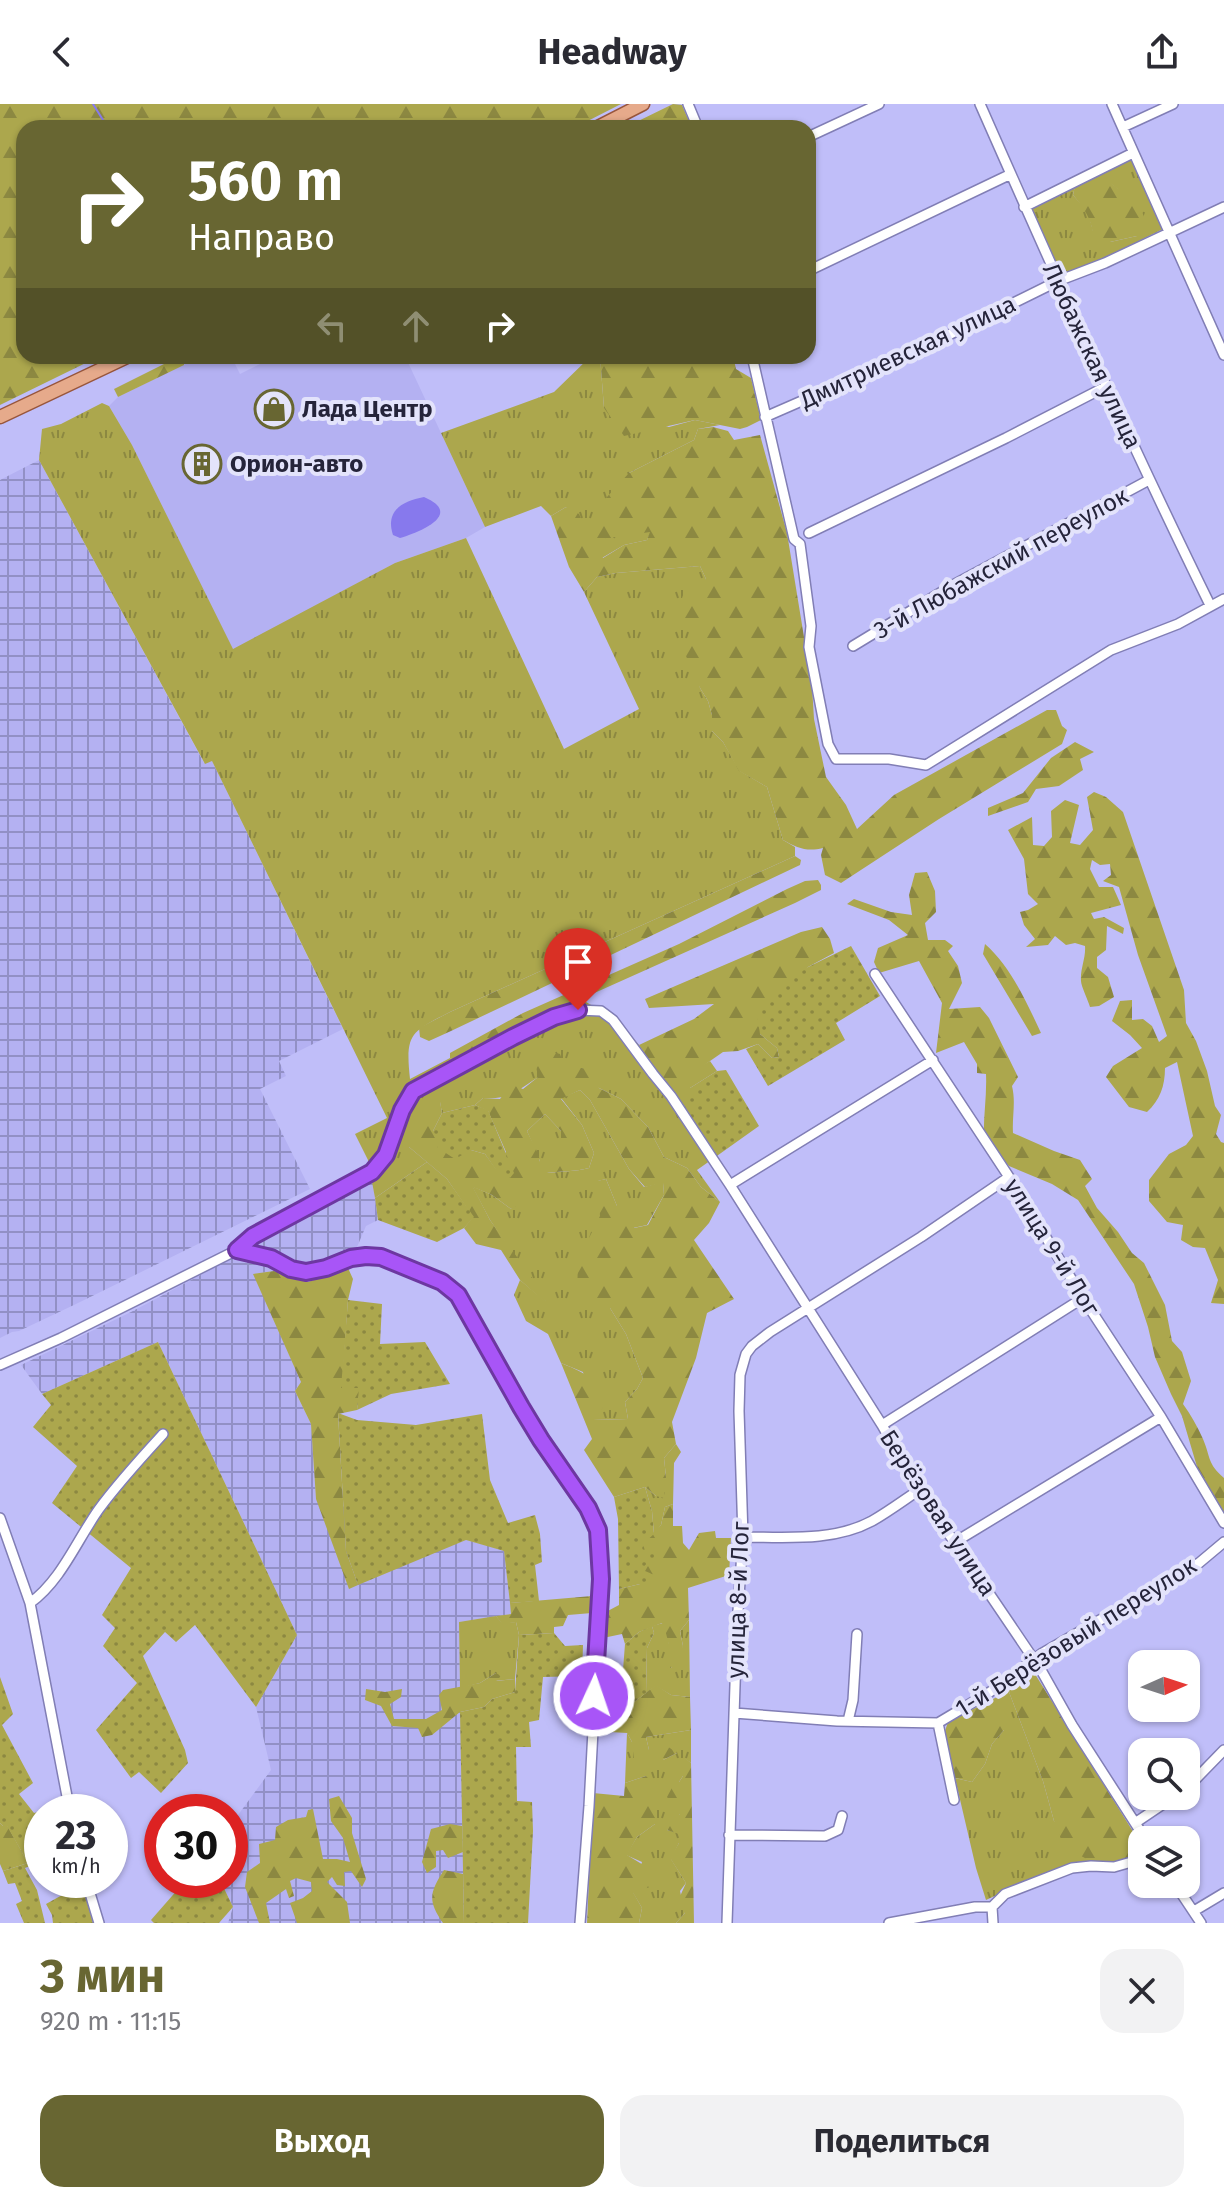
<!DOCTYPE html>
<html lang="ru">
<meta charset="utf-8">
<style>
:root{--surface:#fff;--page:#f2f2f3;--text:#2b2b33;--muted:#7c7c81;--accent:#686632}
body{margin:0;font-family:"Fira Sans",sans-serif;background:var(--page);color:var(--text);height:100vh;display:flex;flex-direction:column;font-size:30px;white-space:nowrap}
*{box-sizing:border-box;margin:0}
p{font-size:26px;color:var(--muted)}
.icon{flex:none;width:44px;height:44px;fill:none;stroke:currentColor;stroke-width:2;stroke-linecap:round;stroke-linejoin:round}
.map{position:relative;height:1819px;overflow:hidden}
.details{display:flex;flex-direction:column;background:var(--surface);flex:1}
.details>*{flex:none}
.top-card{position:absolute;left:16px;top:16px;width:800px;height:244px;border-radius:24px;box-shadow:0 2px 6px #0004;background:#686632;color:#fff;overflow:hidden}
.needle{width:52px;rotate:87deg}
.controls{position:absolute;left:1128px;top:1546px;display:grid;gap:16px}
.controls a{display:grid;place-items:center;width:72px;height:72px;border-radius:16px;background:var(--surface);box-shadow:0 2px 6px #0004;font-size:40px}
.speed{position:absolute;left:24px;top:1690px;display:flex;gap:16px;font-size:40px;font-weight:700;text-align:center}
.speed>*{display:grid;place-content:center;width:104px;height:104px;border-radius:50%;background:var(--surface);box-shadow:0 2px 6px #0004;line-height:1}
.speed small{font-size:20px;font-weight:400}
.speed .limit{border:12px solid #d22;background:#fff;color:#111}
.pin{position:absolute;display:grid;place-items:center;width:68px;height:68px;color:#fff;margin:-82px -34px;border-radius:50% 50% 50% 0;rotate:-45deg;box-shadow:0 0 8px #0007}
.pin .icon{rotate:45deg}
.me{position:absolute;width:88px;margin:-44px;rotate:3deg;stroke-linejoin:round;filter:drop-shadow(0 0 6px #0008)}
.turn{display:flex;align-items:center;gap:28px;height:168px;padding:0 40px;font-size:36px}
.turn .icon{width:104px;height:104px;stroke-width:2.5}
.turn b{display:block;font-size:56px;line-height:68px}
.lanes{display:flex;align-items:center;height:76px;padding:0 40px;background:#0003;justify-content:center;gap:40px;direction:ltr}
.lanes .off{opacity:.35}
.round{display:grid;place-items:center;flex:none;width:84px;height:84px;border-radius:24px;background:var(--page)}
.overview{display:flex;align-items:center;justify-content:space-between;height:136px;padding:0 40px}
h1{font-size:48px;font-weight:700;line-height:60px;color:var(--accent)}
.primary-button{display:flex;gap:16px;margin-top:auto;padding:16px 40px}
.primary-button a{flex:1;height:92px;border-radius:24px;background:var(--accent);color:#fff;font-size:32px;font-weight:700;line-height:92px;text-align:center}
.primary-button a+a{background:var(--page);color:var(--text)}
header{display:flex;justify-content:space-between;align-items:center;height:104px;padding:0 40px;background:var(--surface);font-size:36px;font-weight:700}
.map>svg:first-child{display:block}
.built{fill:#b4b1f2}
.industrial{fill:url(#industrial-grid)}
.grass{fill:url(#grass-tufts)}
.forest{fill:url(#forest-firs)}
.park{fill:url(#park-dots)}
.water{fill:#8779ed}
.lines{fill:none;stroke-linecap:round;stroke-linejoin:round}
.stream{stroke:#8779ed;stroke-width:2}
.minor-casing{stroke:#817eb5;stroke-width:12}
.major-casing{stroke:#98563c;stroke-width:15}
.minor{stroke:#fff;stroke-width:9}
.major{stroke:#e6aa8b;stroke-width:12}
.route-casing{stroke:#6d37a1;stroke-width:20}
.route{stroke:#a855f7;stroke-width:14}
.labels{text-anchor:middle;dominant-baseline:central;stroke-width:8;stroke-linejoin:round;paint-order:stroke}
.street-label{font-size:24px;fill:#25243a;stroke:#e3e3fb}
.poi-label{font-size:24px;font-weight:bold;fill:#25243a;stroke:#e3e3fb;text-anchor:start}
</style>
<header><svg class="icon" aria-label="back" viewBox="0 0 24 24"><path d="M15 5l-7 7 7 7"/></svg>Headway<svg class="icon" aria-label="share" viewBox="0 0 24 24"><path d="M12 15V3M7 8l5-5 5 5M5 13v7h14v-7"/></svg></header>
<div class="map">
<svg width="1224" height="1819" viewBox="0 0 1224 1819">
<defs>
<pattern id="industrial-grid" width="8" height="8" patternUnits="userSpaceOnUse" patternTransform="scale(2)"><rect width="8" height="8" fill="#b4b1f2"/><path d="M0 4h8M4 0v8" fill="none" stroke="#9290c5"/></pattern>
<pattern id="grass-tufts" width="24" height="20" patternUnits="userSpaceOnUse" patternTransform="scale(2)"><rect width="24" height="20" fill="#aca74d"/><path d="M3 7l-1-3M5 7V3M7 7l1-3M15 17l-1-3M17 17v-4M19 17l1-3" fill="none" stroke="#8c8841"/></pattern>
<pattern id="forest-firs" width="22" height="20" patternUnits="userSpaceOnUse" patternTransform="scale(2)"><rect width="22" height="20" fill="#aca74d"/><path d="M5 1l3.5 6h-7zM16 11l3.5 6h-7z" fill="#8c8841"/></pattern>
<pattern id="park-dots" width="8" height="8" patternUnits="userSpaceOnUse" patternTransform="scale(2)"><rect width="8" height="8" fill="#aca74d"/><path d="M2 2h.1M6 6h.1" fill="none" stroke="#8c8841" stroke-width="1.8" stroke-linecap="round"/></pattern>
</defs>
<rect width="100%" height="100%" fill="#c0bef9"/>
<path class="built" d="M219,252H231L240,270L276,252H405L485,423L466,434L395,459L233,546L132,341L109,302L118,293L195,255L201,260Z"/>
<path class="industrial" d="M39,356L204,659L212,657L343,925L279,957L286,972L260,985L310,1085L76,1200L19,1227L12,1228L0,1234V376Z
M372,1073L378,1116L366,1122L348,1164L308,1178L274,1167L254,1170L301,1278L295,1287L311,1320L316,1395L504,1446L512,1510L459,1518L464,1811L447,1819H228L233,1803L220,1776H230V1722L271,1666L256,1603L297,1531L158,1238L42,1290L21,1261L131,1208L240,1150L253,1137Z"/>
<path class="grass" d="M1128,53L1131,55L1163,125L1101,156L1062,172L1030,103L1076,77L1073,91L1088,108L1093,127L1110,138L1137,132L1119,86L1110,79L1111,61Z
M591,252H600L604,304L669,323L695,316L720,321L698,325L694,336L629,369L651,428L647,436L624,441L602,454L566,403L551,412L541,402L485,423L441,329L554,288Z
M102,299L109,302L132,341L233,545L395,459L466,434L564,645L639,605L584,488L597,473L616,469L700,462L706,475L690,529L700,584L708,597L712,611V627L723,638L740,667L767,683L783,736L795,743V752L450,908C411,928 405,929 410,975L450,954L455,957L581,895L618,917L639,941L666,981L710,957L717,967L690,984L714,1054L697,1066L720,1098L701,1083L687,1064L664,1053L648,1023L621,995L599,984L582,964C567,964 550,966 537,974C516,987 509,996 483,994L475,1001L442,1009L440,998L409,1043L427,1058L375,1094L368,1056L355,1030L387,1014L212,657L205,660L39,356L42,325L61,320Z
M580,986L590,996L629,1065L644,1083L663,1078L664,1091L647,1121L633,1124L617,1102L606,1075L598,1077L610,1204L626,1230L643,1274L637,1285L625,1298L628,1315L593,1316L583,1268L561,1259L548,1230L526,1217L514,1191L520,1176L546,1198L490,1116L472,1082L492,1091L511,1105L540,1057L527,1027L545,1010L561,1027V1054L547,1069C562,1067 574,1068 589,1064L594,1049L582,1021L561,994Z
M676,1340L681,1348L674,1359L673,1400L665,1403L661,1421L654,1430L652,1407L645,1383L656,1392L666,1373L664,1354Z
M496,1512L502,1519L516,1518L519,1531L515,1575L494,1577L496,1569L480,1579L460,1584L459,1518Z
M689,1516L690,1593L671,1591L656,1582L646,1589L647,1544L654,1529L652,1522L663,1519L667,1529L670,1546L671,1564L683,1542L680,1527Z
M1014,1578L1009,1588L1043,1677L1054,1717L1097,1760L1038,1772L986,1796L976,1764L955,1674L972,1678L985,1660L992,1640L1004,1626L991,1601L975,1604L997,1593Z
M691,1626V1659L684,1654L683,1672L679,1678L680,1710L667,1726L679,1729V1739L671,1755L686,1779L680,1787L685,1809L676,1819H639L642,1804L632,1787L642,1758L626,1751L637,1733L655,1720L646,1672L625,1679L627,1629L632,1638L663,1656L677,1649L649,1646L646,1633Z"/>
<path class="forest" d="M0,0H621L574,24H24V252H100L0,301Z
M673,0L682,1L692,24H624Z
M1111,61L1115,69L1111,79C1127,92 1144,100 1146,122L1137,132L1110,138L1102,147L1094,142C1093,118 1088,109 1073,91L1076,77Z
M180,252L184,256V261L118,293L114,285Z
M600,252H733L736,265L751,274L761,316L747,323L740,325L695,316L624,332L604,304Z
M713,323L728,327L734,336L760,331L787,429L812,582L814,615L826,673L846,701L857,725L894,691L1047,606H1056L1062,622L1067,626L1062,640L939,715L841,779L825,771L821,751L823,744C807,748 797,744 783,736L767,683L739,667L723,638L712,627V611L708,597L700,584L686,552L690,529L676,513L684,488L706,475L700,462L616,469L597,473L584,488L569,463L551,412L566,403L579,410L591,436L603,454L624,441L647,436L650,428L595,436L607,393L629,369L694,336L698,325Z
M1075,638L1094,648L1080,655L1083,666L1059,682L1036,685L1028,698L988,712V704L1023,689L1051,654Z
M1094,688L1106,693L1123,708L1184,886L1186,919L1196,937L1207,967L1215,1002L1221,1011L1216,1030L1221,1038L1224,1039V1200L1211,1199L1218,1176L1205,1144L1193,1143L1181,1136L1183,1121L1167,1118L1149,1097V1076L1169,1050L1186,1041L1193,1032L1177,958L1165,964C1165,982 1160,996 1147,1008L1129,1003L1106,973L1113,962L1142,944L1130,931L1112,917L1120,897L1132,896V916L1143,915L1152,922L1159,938L1167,932L1138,851L1119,783L1103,777L1111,771L1110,760L1100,761L1092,756L1090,765L1099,783H1113L1121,801L1091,809L1094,815L1104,813L1124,824L1123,830L1107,822L1106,846L1097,853V864L1108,873L1114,893L1099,902L1090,903C1088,896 1081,882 1081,877C1080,865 1086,854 1085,842L1075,839L1066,841L1055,832L1048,841L1026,843L1035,835L1024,821L1020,808L1028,806L1038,800L1028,790L1024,755L1008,726L1032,713L1033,741L1044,742L1052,733L1051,707L1065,696L1079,701L1070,739L1080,741L1093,726L1087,693Z
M795,752L801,756L800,761L451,927L429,937L420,933L419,924L450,908Z
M927,768L935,787L936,808L925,819L928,836H945L953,842L948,847L958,862L962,879L949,905L980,903L989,914L1018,973L1012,982C1016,998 1012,1012 1013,1029L1054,1047L1080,1056L1092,1075L1085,1082L1097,1104L1118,1128L1132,1149L1144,1159L1165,1201L1172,1237L1182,1248L1191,1277L1183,1300C1191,1311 1197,1322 1203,1335C1211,1354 1207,1359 1224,1374V1415L1200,1373L1182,1312L1171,1290L1155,1253L1148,1223L1134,1180L1078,1096L1052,1080L1009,1062L984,1036C983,1013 987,993 986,970L977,969V960L964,938L936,949L942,899L919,857L879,869L874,858L878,844L908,831L889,816L847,800L854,795L891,808L912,811L909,791L915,769Z
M818,776L821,781V786L795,799L581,895L455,957L450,954V949L523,909L679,840L787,785L805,777Z
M822,823L830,835L834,849L808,863L760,930L777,944L779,953L772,954L758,940L738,947L723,948L700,964L682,979L666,982L639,941L694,915L714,900L649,904L645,895L801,828Z
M985,840C1011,863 1026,897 1041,929L1032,932L983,850Z
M545,946L560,950L565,964H582L596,968L599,984L621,995L648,1023L664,1053L687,1064L701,1083L720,1098L709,1119L694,1136L734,1195L707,1209L696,1254L672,1318L676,1340L664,1354L666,1373L664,1394L656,1392L645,1383L614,1393L584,1346L592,1335L561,1259C590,1271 594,1273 603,1303L594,1316L628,1315L625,1298L637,1285L643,1274L626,1230L610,1204L590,1207L577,1194L578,1156L600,1112L597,1077L606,1075L617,1102L631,1100L634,1124L648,1121L664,1091L663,1079L645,1083L629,1065L590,996L580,986L561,995L582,1021L594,1049L589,1064C574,1068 561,1067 546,1069L561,1053V1027L545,1010L527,1027C531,1036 539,1048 540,1058C543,1079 528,1096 511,1105L492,1091L473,1083L490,1116L536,1179L548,1201L520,1176L501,1146L476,1140L464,1124L473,1113L447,1075L409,1043V1030L424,1003L440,997L442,1009L433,1027L471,1046L485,1050L496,1065L506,1048L488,1007L475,1001L483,994L500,995L511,980L523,985L538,973L535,956Z
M348,1164L353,1175L348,1196L342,1284H360L357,1306L338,1310L346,1447L358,1481L349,1485L316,1395L311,1320L295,1287L301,1278L253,1170L274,1167L308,1178Z
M673,1400V1422H682L683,1439L689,1446L699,1429L715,1427L716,1434H731L729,1471L688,1484L689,1516L680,1527L683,1542L680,1560L670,1564C670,1548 669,1534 662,1519L639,1528L625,1540L622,1530L603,1534L604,1509L619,1501V1485L640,1480C645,1467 647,1454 642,1440L661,1421L665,1403Z
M592,1492V1509L568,1511L563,1522L554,1523V1529L519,1531L516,1518L502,1520L496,1512L511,1510L510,1499Z
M1030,1562L1142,1742V1753L1110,1760H1097L1079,1751L1061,1735L1054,1717L1043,1677L1009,1588L1014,1578Z
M496,1569L501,1572L496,1577L515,1575V1588L492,1595L484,1603L460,1608L432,1631L422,1633L418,1624L392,1622L381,1602L365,1596L366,1585L385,1588L402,1585L401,1593L390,1600L394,1615H426L442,1606L439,1591L443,1586L480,1579Z
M656,1581L671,1591L690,1593L691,1626L646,1633L649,1646L667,1642L677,1649L663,1656H634L632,1638L627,1629L610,1628L609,1609L629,1602Z
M991,1601L1005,1606L1004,1626L992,1640L985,1660L972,1678L955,1674L944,1630L948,1618L975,1604Z
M684,1653L691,1659L694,1819H676L685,1809L677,1799L686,1779L670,1754L679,1739V1730L667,1726L670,1716L680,1710L667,1693L674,1680L679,1678L683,1672L676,1669L674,1661Z
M646,1672L657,1684L655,1720L637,1733L627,1751L658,1770L657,1781L633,1788L642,1804L639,1819H587L593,1689L624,1692L625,1679Z
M339,1692L352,1714V1729L366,1775L362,1783L351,1767L344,1768L345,1782L337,1781L332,1773L327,1778L347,1798L350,1819H297L290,1799L303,1794L312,1787L311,1778L296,1774L290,1777L294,1792L289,1794L286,1785L266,1799L270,1819H259L245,1783L247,1768L260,1759L259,1740L275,1736L276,1723L288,1716L306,1713L308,1706L313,1705L323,1755H337L350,1758L343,1734L331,1717L329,1695Z
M0,1719L3,1722L7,1721L28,1759L3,1767L0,1760Z
M450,1720L462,1722L463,1748L448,1754L443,1746L436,1747V1763L427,1769L422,1758L431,1725Z
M444,1766L463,1770L464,1819H443C427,1796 430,1788 444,1766Z"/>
<path class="park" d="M851,842L880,892L836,919L845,936L768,982L746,945L758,940L772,954L779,953L777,944L760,930L757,909L775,887L808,863Z
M726,966L759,1022L714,1054L681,1005L690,984L717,967Z
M475,1001L488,1006L514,1069L510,1074L496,1066L485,1050L471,1046L455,1055L438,1044L433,1027L442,1009Z
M427,1058L447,1075L474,1113L464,1124L437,1138L378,1116L375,1094Z
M348,1196L382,1200L380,1240L425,1238L450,1280L391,1290L357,1306L359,1284H341Z
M158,1238L297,1531L256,1603L195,1521L176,1538L165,1528L143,1552L185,1646L188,1659L161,1689L139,1668L131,1674L96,1626L137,1579L103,1542L115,1524L102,1511L131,1464L52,1399L77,1362L33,1323L51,1301L42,1290Z
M338,1309L357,1316L416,1321L482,1310L490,1376L508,1419L535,1411L540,1430L542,1458L535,1461L539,1497L510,1499L504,1447L466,1436L358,1481L346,1447Z
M645,1383L652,1407L654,1430L643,1440L645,1447L659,1448L657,1459L645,1461V1467L657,1472L656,1482L640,1480L619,1485L618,1415L614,1393Z
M652,1522L654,1529L647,1544L646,1589L629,1602L620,1605L625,1540L639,1528Z
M554,1529L565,1542L583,1541L582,1572L543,1573L539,1616L529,1618L531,1643H516L517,1697L532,1698L533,1727L528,1819H464L460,1608L484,1603L492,1595L515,1588L519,1531Z
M0,1573L13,1610L2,1621L33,1679L19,1690L34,1709L41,1707L42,1709V1753L32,1757L30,1762L25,1764L37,1786L45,1819H24L16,1800L22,1797L15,1779L8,1780L3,1767L28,1759L7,1722H3L0,1719Z
M186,1776H220L233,1803L219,1819H154L151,1816Z
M82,1780L93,1819H53L52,1811L46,1800Z"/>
<path class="water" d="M424,393C464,410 420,428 400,434L393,431C385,407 402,397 424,393Z"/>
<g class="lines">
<path class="stream" d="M93,0L108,24"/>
<g class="minor-casing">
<path id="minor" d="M688,0L698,24
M980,0C1054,168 1129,336 1210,501
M1112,0L1224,251
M1123,23L1173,0
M808,33L879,0
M1024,103L1133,49
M808,167L1011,70
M752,252L794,435L800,440L811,522L809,543L828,640L836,655H889L926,661L1111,546L1178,520L1224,495
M765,313L914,248L1058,177L1105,159L1224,103
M809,429L1006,334L1107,282
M853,542L955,480L1149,376
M875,870L1009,1073L1083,1194L1161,1313L1224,1419
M730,1081L933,956
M237,1146L253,1132L372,1068L386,1051L402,1006L413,987L493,944L554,913L578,906L601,907L613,916L653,970L671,992L730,1081L882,1321L919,1386L1041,1566L1072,1621L1146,1736
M0,1261L61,1234L237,1146L271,1154L291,1165L306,1168L326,1164L351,1154L366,1152L381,1153L442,1178L458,1191L521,1303L541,1336L588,1404L598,1426L601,1475L589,1702L580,1819
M882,1321L1083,1194
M0,1414L30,1499L70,1708
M743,1433C785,1433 833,1438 872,1417C888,1408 904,1396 919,1386
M955,1438L1161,1313
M30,1499C61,1477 77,1436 99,1405C118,1379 141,1354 163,1330
M734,1609L837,1617L938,1619L990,1588L1041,1550L1199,1459L1224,1438
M848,1617L853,1596L857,1530
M938,1619L954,1696
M1186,1685L1224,1646
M1135,1719L1175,1692
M729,1731L825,1732L838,1726L842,1712
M86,1776L99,1819
M1175,1780L1201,1819
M992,1803L993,1819
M1194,1807L1224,1789
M727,1819L737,1522L743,1433L739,1307L740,1271L746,1250L752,1242L770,1228L921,1133L1009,1073
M889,1819L975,1803H992L1005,1790L1072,1764L1091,1762L1114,1763L1142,1755"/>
</g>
<g class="major-casing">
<path id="major" d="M596,24L643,0
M0,313L129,252"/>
</g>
<use href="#minor" class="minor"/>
<use href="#major" class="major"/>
</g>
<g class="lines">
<g class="route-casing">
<path id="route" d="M578,906L554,913L513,933L413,987L402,1006L386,1051L372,1068L253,1132L237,1146L271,1154L291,1165L306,1168L326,1164L351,1154L366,1152L381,1153L442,1178L458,1191L521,1303L541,1336L588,1404L598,1426L601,1475L594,1592"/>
</g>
<use href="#route" class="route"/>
</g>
<defs>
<g id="shop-ring" transform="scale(2)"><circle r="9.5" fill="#e3e3fb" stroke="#686632" stroke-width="1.5"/><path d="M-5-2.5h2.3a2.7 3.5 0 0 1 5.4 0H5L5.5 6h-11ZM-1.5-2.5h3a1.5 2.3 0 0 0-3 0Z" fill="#686632"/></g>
<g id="building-ring" transform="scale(2)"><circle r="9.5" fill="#e3e3fb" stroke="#686632" stroke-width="1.5"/><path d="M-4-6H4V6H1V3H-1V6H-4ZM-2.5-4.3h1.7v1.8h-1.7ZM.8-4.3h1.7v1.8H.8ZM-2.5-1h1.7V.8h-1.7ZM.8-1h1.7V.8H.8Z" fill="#686632"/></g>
</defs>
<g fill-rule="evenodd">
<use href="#shop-ring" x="274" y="305"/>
<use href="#building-ring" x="202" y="360"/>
</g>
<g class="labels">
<g class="street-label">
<text transform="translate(908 248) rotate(-25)">Дмитриевская улица</text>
<text transform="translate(1092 252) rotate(65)">Любажская улица</text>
<text transform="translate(1001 459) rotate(-29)">3-й Любажский переулок</text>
<text transform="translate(1052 1143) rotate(58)">улица 9-й Лог</text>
<text transform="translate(938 1409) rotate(57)">Берёзовая улица</text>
<text transform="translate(738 1496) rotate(-88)">улица 8-й Лог</text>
<text transform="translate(1076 1533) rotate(-32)">1-й Берёзовый переулок</text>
</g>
<g class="poi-label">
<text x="302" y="305">Лада Центр</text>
<text x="230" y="360">Орион-авто</text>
</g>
</g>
</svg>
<div class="controls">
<a><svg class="needle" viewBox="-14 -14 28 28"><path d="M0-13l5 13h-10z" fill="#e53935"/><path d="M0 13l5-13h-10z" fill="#7c7c81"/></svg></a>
<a><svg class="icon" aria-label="search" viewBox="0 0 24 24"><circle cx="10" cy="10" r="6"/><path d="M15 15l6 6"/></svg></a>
<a><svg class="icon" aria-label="layers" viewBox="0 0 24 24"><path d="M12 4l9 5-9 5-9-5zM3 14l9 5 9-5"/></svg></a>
</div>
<div class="speed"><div>23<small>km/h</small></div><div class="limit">30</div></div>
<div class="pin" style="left:578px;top:906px;background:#d93025"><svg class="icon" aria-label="arrive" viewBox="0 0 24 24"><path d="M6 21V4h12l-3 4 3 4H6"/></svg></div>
<svg class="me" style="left:594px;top:1592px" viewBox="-20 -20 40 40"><circle r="17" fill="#a855f7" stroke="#fff" stroke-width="3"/><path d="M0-11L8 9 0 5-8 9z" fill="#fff"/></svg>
<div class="top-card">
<div class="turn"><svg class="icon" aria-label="right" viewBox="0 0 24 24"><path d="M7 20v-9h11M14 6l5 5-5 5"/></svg><div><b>560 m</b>Направо</div></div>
<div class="lanes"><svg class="icon off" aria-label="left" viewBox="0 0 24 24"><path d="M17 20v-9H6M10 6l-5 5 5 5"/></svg><svg class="icon off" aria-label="ahead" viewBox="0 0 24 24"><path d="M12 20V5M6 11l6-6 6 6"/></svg><svg class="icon" aria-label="right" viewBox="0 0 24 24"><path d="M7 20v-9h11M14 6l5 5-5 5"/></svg></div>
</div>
</div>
<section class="details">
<div class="overview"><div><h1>3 мин</h1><p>920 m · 11:15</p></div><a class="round"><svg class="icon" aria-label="close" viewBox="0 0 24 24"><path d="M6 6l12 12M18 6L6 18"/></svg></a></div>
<div class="primary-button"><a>Выход</a><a>Поделиться</a></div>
</section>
